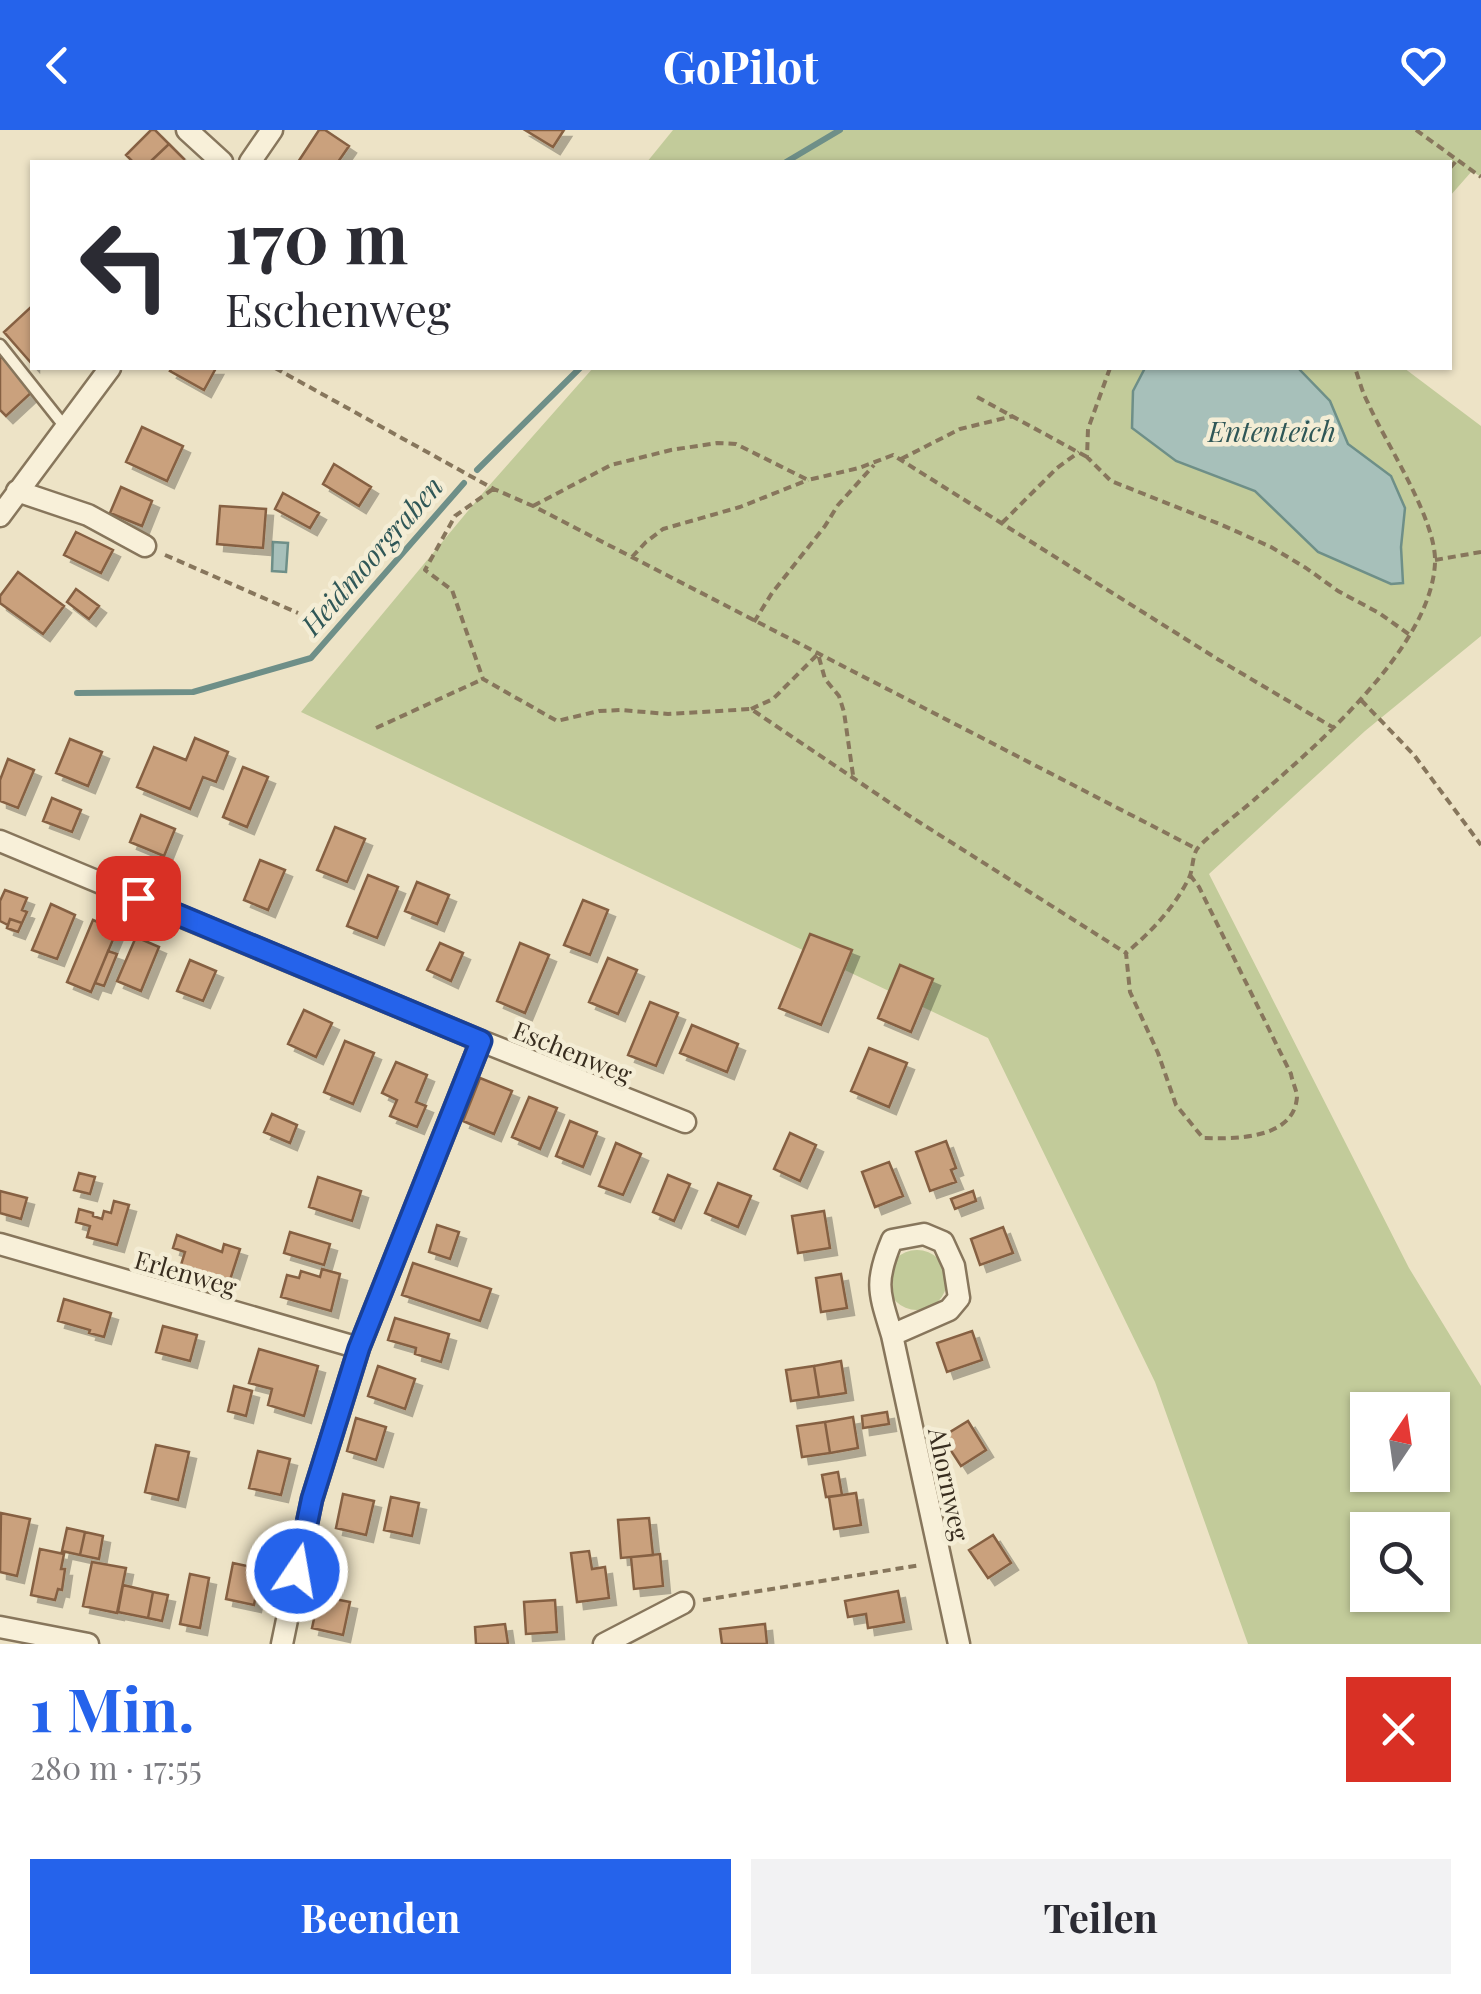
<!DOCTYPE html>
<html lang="de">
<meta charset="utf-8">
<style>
:root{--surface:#fff;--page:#f2f2f3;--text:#2b2b33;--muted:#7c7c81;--accent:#2563eb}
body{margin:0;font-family:"Playfair Display",serif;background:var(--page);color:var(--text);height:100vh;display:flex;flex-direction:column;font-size:38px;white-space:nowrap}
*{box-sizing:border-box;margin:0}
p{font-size:32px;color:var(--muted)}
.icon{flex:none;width:55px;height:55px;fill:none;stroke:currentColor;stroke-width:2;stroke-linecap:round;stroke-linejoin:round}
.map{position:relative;height:1514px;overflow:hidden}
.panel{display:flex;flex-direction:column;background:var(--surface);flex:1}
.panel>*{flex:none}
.guide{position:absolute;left:30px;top:30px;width:1422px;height:210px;border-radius:0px;box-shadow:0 2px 8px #0004;background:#fff;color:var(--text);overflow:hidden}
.needle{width:65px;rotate:13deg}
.tools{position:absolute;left:1350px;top:1262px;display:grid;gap:20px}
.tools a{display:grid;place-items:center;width:100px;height:100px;border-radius:0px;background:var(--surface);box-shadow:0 2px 8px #0004;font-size:50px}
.pin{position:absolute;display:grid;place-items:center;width:85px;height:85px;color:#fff;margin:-42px;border-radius:20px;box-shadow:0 5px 15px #0006}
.me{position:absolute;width:110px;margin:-55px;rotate:12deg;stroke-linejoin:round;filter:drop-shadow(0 0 8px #0008)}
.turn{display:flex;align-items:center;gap:35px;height:210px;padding:0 30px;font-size:45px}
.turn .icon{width:130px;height:130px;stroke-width:2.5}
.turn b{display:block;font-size:70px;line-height:85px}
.round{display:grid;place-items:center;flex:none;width:105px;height:105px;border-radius:0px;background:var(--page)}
.summary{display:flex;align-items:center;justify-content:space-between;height:170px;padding:0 30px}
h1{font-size:60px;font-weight:700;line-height:75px;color:var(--accent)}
.cta{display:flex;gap:20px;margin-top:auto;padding:20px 30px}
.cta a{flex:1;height:115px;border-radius:0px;background:var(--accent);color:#fff;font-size:40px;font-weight:700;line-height:115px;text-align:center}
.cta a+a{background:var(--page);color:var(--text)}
header{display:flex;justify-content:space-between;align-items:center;height:130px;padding:0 30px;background:var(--accent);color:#fff;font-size:45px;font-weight:700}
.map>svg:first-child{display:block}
.green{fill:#c2cb9a;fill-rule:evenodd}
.water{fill:#a7c0ba;stroke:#6e8f88;stroke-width:2.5}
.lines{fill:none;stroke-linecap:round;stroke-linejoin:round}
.stream{stroke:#6e8f88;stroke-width:6}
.building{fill:#caa17d;stroke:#866143;stroke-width:2.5;filter:url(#shadow)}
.lane-casing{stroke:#87765c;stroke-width:15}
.street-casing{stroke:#87765c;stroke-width:25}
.path{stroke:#87765c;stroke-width:4;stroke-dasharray:8 5;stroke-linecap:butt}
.lane{stroke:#f8f0d9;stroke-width:10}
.street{stroke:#f8f0d9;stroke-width:20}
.route-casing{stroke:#184099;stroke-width:25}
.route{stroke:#2563eb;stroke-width:18}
.labels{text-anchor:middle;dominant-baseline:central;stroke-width:9;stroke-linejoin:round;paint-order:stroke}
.street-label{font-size:25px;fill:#382d1f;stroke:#f4edd5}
.water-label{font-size:28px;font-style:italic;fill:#2f5757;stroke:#f4edd5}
</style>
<header><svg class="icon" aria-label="back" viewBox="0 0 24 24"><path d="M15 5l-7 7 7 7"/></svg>GoPilot<svg class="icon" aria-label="heart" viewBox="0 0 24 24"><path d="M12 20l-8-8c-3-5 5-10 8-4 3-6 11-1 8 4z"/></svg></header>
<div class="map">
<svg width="1481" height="1514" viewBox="0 0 1481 1514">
<defs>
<filter id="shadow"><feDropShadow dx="7" dy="7" stdDeviation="0" flood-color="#0004"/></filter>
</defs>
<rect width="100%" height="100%" fill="#ede3c6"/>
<path class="green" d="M673,0H1481V47L1472,41L1450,66V32H647Z
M593,238H1145L1133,261L1176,331L1255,361L1318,422L1392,454L1403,452L1401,417L1391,346L1348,314L1330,271L1298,238H1404L1481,296V506L1365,601L1209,744L1409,1138L1481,1256V1514H1248L1155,1252L988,908L301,582L487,358ZM1368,1280H1432V1345H1368ZM1368,1400H1432V1465H1368Z
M887 1150a30 30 0 1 1 60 0a30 30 0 1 1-60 0Z"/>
<path class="water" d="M1145,238H1298L1330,271L1348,314L1391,346L1405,378L1401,417L1403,453L1391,454L1318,422L1255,361L1176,331L1132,298L1133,261Z
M273,412L288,413L286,442L272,441Z"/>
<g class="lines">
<path class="stream" d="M786,32L840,0
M477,340L580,238
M77,563L193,562L311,528L464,353"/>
</g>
<path class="building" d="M151,0H155L169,14L150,32H133L126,25Z
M319,0H325L349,16L338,32H298Z
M525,0H564L553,17Z
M169,14L184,29L181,32H150Z
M31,177L32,179V234L4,202Z
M0,225L33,261L6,286L0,280Z
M172,238H216L204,260L170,241Z
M142,297L183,316L167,351L126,332Z
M334,334L371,357L359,376L323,354Z
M121,357L152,371L142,396L110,383Z
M283,363L319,383L310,398L275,379Z
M220,376L266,379L263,418L217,414Z
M76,402L113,420L101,443L64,425Z
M18,442L64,476L43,504L0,473V466Z
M76,459L99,476L89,489L67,472Z
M195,608L228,622L216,652L203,647L190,679L137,657L154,617L186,630Z
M70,609L102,622L88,656L56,643Z
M8,629L34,640L18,678L0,671V650Z
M243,637L268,647L247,697L223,687Z
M52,668L81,680L72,702L43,691Z
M141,685L175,699L164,726L130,712Z
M335,697L365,709L347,752L317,740Z
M260,730L285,740L268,780L244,770Z
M368,745L398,757L377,808L347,796Z
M417,752L449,765L437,794L405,781Z
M5,760L27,768L22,780L27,782L22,793L10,789L8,795L0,791V771Z
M583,770L608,780L590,825L564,815Z
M51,774L75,785L57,829L32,820Z
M10,789L22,793L18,802L7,798Z
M93,790L117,800L91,862L67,852Z
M810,804L852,820L821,895L779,878Z
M136,807L159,817L141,861L117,851Z
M440,813L463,823L451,851L427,840Z
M520,813L549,825L525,883L497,871Z
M108,821L117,824L104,856L95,853Z
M608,828L637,840L618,884L589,872Z
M190,830L216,841L203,871L177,861Z
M900,835L933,849L911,902L878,888Z
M650,872L678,883L656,936L628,925Z
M304,880L332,893L316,927L288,914Z
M692,895L738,914L727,942L680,923Z
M345,911L374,923L353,974L324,962Z
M869,918L907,933L889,977L851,961Z
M396,932L427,945L416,972L426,976L417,997L390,986L397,970L382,963Z
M480,948L512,961L494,1004L463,991Z
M529,967L557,978L540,1019L512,1007Z
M272,984L297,995L290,1013L264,1002Z
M570,991L597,1002L583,1037L556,1026Z
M790,1003L816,1015L800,1051L774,1039Z
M946,1011L956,1038L951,1040L956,1052L930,1061L916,1022Z
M616,1013L641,1024L623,1065L599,1056Z
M889,1032L903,1066L875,1077L862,1042Z
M79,1043L95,1047L90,1064L74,1060Z
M668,1045L690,1054L674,1091L653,1082Z
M318,1047L361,1061L352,1091L309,1077Z
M718,1053L751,1066L738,1097L705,1083Z
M0,1061L27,1068L21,1089L0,1083Z
M973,1061L976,1071L955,1079L951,1069Z
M114,1071L129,1075L117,1115L87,1107L90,1096L76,1092L79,1079L93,1083V1086L102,1089L104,1081L111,1083Z
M824,1081L830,1118L798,1123L792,1086Z
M437,1095L459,1102L450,1129L429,1122Z
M1003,1097L1013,1123L980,1135L971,1109Z
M290,1102L330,1114L324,1135L284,1123Z
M177,1105L222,1122L224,1114L240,1119L230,1150L181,1135L185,1122L173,1118Z
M413,1133L491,1159L480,1191L402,1165Z
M322,1139L340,1144L331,1181L281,1167L287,1145L299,1148L301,1141L320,1147Z
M841,1144L847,1178L821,1182L816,1148Z
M64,1169L111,1183L104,1207L89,1203L90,1200L58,1191Z
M395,1188L449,1204L441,1232L415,1224L416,1218L388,1210Z
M163,1196L197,1205L190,1231L156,1222Z
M972,1201L982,1230L947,1242L937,1213Z
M259,1219L318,1236L304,1286L268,1275L272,1259L249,1253Z
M841,1231L846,1263L819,1267L814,1236Z
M378,1236L415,1249L405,1279L368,1266Z
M814,1236L819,1267L791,1271L786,1240Z
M234,1256L252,1261L246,1286L228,1281Z
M887,1282L889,1294L863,1298L862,1286Z
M853,1287L858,1318L830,1323L825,1292Z
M356,1288L386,1297L376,1330L347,1321Z
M968,1291L986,1320L961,1336L942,1307Z
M825,1292L830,1323L802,1327L797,1296Z
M156,1315L189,1322L178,1370L145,1362Z
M258,1321L290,1329L281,1365L249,1358Z
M838,1342L842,1365L826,1367L822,1345Z
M856,1363L861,1395L834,1399L829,1367Z
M343,1364L374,1371L366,1405L336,1398Z
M391,1367L419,1373L412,1406L384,1400Z
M1,1383L30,1389L17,1446L0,1442Z
M649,1388L653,1425L621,1428L618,1390Z
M67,1398L85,1402L80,1425L62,1421Z
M85,1402L103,1406L99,1429L80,1425Z
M993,1405L1011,1433L988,1448L969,1420Z
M40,1419L64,1424L61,1439H65L62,1460L58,1459L55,1470L31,1465Z
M589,1421L592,1439L605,1437L609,1468L577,1472L571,1423Z
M660,1424L663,1456L634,1459L631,1427Z
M92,1432L126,1438L117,1483L83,1476Z
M233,1433L261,1439L254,1475L226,1469Z
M190,1444L209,1448L200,1498L180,1494Z
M123,1455L153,1462L148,1488L118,1482Z
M898,1461L904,1492L868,1498L866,1484L848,1487L845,1471Z
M153,1462L168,1465L162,1491L148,1488Z
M319,1466L350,1472L343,1505L312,1498Z
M555,1470L557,1502L526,1504L524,1472Z
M505,1494L508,1514H476L475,1497Z
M765,1494L767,1514H722L720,1499Z"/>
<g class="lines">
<g class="lane-casing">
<path id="lane" d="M0,215L65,297"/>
</g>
<g class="street-casing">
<path id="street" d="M187,0L222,32
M250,32L272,0
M17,361L88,385L145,416
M0,386L110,238
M0,711L481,911L685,992
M0,1114L359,1218
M892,1205L949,1180L959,1168L954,1136L943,1112L924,1104L892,1110C874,1153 879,1162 892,1205L959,1514
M0,1497L88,1514
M282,1514L312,1369L359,1218L481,911
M604,1514L683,1473"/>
</g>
<path class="path" d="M1416,0L1481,47
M1450,38L1457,30
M275,238L494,359L533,376L1197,719
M1110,238L1088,299L1087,327L1111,351L1222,395L1271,417L1306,438L1338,461L1379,483L1410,505
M977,267L1087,327
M901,329L960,299L1013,286
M493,359L455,386L425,440L452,460L483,549L557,591L599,581L621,580L668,584L751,579L908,685L1126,823
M533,376L611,335L671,320L717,313L736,314L808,350L859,338L893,325L1219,530L1334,598
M1002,393L1057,338L1079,322
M165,425L298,483
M632,427L646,412L663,399L740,377L808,350
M1435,430L1481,422
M754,492L772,463L825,396L838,375L874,335
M1361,570L1414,625L1481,715
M751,579L773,569L818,524L825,549L839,566L844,582L853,645
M376,598L483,549
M1190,745L1199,757L1291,944C1292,951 1297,961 1297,967C1294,1010 1233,1009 1203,1008L1176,975L1158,923L1130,862L1126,823C1151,802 1174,778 1189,748C1193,740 1192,727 1197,719C1204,709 1243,680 1255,669C1315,617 1431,518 1435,433C1437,390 1386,314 1368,273C1362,262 1359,249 1355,238
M703,1470L921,1435"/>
<use href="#lane" class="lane"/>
<use href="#street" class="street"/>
</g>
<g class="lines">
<g class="route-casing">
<path id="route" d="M138,768L481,911L359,1218L312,1369L297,1441"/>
</g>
<use href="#route" class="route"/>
</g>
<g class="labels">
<g class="street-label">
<text transform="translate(573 921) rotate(22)">Eschenweg</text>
<text transform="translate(186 1142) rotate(16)">Erlenweg</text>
<text transform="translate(950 1354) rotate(78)">Ahornweg</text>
</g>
<g class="water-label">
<text x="1272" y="300">Ententeich</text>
<text transform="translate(371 425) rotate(-49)">Heidmoorgraben</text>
</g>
</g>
</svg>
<div class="tools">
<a><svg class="needle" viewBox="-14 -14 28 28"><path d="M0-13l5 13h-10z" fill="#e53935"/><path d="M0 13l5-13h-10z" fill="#7c7c81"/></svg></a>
<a><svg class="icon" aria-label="search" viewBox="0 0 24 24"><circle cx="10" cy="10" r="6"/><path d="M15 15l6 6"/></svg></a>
</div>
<div class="pin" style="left:138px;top:768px;background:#d93025"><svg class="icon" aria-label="arrive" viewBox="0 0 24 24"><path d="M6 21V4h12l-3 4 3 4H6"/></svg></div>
<svg class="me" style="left:297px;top:1441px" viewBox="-20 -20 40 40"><circle r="17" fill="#2563eb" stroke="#fff" stroke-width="3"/><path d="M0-11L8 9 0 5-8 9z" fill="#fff"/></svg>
<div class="guide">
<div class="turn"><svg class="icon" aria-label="left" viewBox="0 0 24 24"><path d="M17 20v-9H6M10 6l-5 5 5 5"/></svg><div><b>170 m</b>Eschenweg</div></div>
</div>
</div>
<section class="panel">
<div class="summary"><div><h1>1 Min.</h1><p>280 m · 17:55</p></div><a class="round" style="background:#d93025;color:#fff"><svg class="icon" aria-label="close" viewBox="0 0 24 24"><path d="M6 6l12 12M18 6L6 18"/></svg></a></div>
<div class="cta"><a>Beenden</a><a>Teilen</a></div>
</section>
